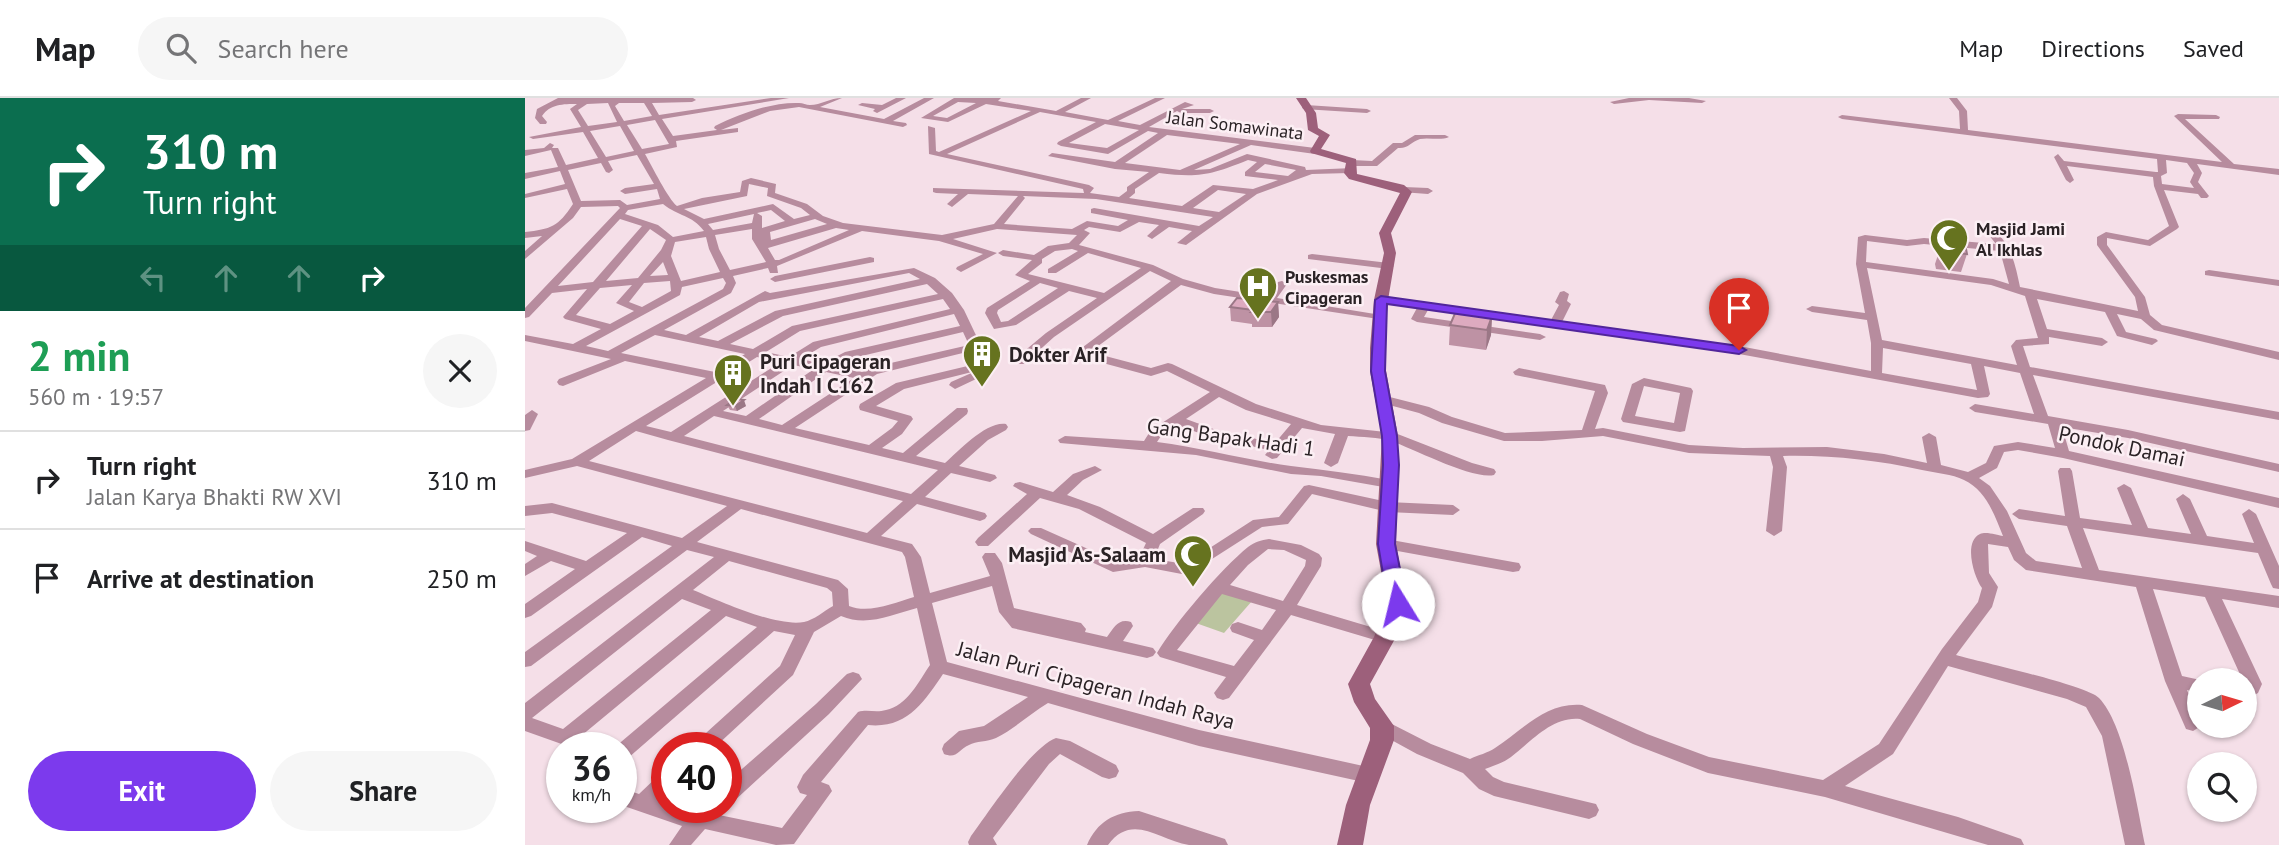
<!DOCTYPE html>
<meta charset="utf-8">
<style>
:root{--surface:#fff;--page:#f6f6f6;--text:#202124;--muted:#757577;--line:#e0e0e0;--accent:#7c3aed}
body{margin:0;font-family:"PT Sans",sans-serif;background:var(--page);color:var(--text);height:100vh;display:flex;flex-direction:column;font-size:26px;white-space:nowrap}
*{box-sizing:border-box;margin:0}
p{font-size:23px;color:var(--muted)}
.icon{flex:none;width:38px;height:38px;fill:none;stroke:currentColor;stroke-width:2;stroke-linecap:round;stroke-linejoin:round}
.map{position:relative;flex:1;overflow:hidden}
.side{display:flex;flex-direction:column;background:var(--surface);width:525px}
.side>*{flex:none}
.hud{background:#0b6e4f;color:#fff;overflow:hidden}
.needle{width:46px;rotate:85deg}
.fabs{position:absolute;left:1662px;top:570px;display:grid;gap:14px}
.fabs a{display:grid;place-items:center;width:70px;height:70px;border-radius:50%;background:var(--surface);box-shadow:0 2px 5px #0004;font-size:35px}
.speed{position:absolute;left:21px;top:634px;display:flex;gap:14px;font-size:35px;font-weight:700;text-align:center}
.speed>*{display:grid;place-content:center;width:91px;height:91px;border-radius:50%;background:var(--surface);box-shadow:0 2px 5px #0004;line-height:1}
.speed small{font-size:18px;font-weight:400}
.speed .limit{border:10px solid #d22;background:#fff;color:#111}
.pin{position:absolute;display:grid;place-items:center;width:60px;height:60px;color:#fff;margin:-72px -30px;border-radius:50% 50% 50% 0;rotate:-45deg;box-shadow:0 0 7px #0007}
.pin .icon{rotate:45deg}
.me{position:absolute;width:77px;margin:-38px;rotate:351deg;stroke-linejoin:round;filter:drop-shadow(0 0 5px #0008)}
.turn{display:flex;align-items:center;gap:24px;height:147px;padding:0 28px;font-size:32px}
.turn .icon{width:91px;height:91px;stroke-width:2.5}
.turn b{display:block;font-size:49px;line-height:60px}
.lanes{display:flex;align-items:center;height:66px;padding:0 28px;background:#0003;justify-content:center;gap:35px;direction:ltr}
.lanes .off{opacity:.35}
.round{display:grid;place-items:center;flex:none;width:74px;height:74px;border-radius:37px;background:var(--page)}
.overview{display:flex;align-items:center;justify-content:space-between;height:119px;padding:0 28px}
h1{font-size:42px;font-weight:600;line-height:52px;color:#1e9e55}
.cta{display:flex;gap:14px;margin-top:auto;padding:14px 28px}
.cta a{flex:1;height:80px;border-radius:42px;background:var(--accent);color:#fff;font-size:28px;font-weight:600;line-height:80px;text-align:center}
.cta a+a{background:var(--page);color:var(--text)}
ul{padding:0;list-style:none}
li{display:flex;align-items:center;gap:21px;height:98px;padding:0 28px;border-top:2px solid var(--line)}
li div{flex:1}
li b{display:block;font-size:26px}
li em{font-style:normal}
header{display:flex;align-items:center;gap:42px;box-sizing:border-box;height:98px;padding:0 35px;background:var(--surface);border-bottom:2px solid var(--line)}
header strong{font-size:33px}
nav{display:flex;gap:38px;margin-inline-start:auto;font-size:24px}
.search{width:490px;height:63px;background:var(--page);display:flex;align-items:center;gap:18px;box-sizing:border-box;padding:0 24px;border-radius:38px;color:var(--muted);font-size:26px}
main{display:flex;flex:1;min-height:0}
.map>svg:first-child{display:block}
.green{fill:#bbc49f}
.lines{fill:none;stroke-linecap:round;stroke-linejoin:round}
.street{fill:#b78c9e;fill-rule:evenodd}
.secondary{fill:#9d607b;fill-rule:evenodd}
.wall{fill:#be92a4}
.shaded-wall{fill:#9b7786}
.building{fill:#ddaabf;stroke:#9b7786;stroke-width:2}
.route{fill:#7c3aed;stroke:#51269a;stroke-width:2}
.labels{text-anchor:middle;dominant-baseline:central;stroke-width:5;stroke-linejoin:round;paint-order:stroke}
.far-street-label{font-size:18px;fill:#2a2225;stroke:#fceff4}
.far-poi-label{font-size:18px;font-weight:bold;fill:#2a2225;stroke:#fceff4;text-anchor:start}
.poi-label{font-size:21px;font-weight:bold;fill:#2a2225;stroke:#fceff4;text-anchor:start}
.street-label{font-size:21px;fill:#2a2225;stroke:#fceff4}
</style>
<header>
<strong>Map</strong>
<div class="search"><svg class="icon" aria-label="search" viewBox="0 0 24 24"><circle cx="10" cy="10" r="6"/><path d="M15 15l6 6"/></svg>Search here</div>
<nav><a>Map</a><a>Directions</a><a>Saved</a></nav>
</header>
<main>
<section class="side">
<div class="hud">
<div class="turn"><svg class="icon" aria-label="right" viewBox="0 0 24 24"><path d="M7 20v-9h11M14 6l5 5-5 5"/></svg><div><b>310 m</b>Turn right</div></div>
<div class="lanes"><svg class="icon off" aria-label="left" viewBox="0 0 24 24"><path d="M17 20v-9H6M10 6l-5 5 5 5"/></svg><svg class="icon off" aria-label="ahead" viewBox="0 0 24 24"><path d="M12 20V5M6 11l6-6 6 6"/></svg><svg class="icon off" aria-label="ahead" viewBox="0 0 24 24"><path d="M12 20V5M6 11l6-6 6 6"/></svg><svg class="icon" aria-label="right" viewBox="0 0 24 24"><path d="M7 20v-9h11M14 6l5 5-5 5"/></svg></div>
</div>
<div class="overview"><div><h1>2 min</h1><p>560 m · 19:57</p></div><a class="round"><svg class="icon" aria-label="close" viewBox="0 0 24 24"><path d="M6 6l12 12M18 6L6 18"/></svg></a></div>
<ul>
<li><svg class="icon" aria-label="right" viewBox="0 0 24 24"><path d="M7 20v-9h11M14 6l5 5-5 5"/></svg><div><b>Turn right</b><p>Jalan Karya Bhakti RW XVI</p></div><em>310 m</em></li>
<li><svg class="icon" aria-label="arrive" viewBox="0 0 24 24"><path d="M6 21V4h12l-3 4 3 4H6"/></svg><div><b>Arrive at destination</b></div><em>250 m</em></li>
</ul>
<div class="cta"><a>Exit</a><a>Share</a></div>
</section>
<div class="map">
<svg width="1754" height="747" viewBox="0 0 1754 747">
<rect width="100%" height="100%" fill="#f5dfe8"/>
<path class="green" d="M694,494L727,503L699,535L668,524Z"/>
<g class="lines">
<path class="street" d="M33,0H168L171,2L167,4L127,5L134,17L246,0H264L137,21L148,38L192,32L189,30L190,28C215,16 246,4 274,5C278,5 281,7 285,7C296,7 305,0 317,0L295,9L359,21L399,0H409L368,23L381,25L382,27L378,29L274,9L245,13L196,32L213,30V34L151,43L152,49L120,56C127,68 143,101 152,108L177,100L215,94L217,83L226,80L251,86L250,95L282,106L298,118L318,125L417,137L469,126L493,98L443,96L427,109L422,106L433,96L411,95L408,94V90L559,95L558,91L404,56L403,28L410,30L411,53L414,54L506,13L461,6L423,24L396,20L429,0H476L473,3L531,13L556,0H566L540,14L583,22L630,0H640L593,23L615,27L660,4L669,7L657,11H685L689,13L685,15H656L652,13L624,29L790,50L794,53L790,56L726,47L669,72L685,71L722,56L780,69L781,72L828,70V74L825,75L787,76L732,96L661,147L652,145L667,133L644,129L627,141L622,138L634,127L614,124L595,134L564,129L559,132L565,135L554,147L628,167L658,181L690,190L741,198L753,184L757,183L762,186L752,200L856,217L860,218V222L689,196L656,187L565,254L626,270L643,265L647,266L731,306L796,327L870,335L947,365L969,371L971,374L969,377C948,382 889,351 866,343C853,339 837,339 823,338L813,365L806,369L799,365L810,336L777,330L752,360L747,361L740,357L744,352L685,339L652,327L636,338L632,344C677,350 721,362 766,368C799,372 831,376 864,382L871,386L864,390L796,378L766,376L671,357L535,345L533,342L540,338L619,343L626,332L685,294L642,273L626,278L552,258L550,255L646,183L625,173L529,239L499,266H491L489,263L491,260L521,235L572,200L544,193L491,227L469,231L460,215L462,210L505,183L490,177L507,162L478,158L473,155L478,152L509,157L523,148L544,145L552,137L472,131L428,141L472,155L436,174L431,171L432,169L458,156L414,143L337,133L252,168L253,175H245L243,170L208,178L211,185L206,195L139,232L161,237L240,193L245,195L389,170L410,180L427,195L439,212L468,273L430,291L424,287L426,284L451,273L379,291L351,308L386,318L388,321L377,336L357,350L378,355L432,310H442L443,313L442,316L391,358L420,365C434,353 461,323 481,326L483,329L481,332L463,342L434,368L470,377L472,380L465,384L426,375L400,399L460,415L462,418L460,421L455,423L392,406L356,438L387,446L396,459L405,495L465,478L457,459L460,455H470L477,465L489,510L556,525L561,531L560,534L582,539C589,530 593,520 606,524L608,528L598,543L628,550L631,554L628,558L622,560L487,530L474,514L467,488L407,505L422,564L674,632L843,669L850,671L853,677L850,683L843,685L674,648L523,605C505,616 489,631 471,640C462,644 451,643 444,647C433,652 432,661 419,656L417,651L419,646L434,633L459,628L503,599L418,576C399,604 382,631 343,627L296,684L304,687L307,693L269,746L251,747L180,731L166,747H144L157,728L96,707V690L114,696L135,676L142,674V695L133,703L142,706V709H151L169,715L176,709H199L194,717L257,730L282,697L275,695L272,689L278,677L333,614C342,611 351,615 361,612C382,608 394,583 405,567L392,510C366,517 342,529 316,518L289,534L268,577L190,649H169L171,644L255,568L270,537L249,533L103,660L96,663V649H90L232,529L201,518L56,638L72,644L74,649H45L0,633V605L189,459L162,452L6,568L0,569V554L147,448L117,439L6,518L0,520V506L50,471L26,463L0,478V466L12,458L0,453V443L61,463L102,435L27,415L0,418V408L27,405L157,440L202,408L52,368L0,380V372L47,361L181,280L100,263L38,288L34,287L32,284L34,281L86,261L0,243V237L48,246L76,231L40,221L38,219L62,191L27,195L4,219L0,220V210L95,110L93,108L56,109L48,120L0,161V153L17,138L0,140V134C26,131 33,129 48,106L42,91L0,100V96L40,86L35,73L0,81V75L33,69L26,52L0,58V52L19,50L25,45L29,47L27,50H33L41,67L73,60L58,34L8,41L4,39L56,29L45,11L52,6C38,6 25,6 17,18L22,24L21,26H15L10,20L12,11ZM433,4L451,5L422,20L408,18ZM83,5L92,24L63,28L53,12L62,6ZM94,5H119L127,18L99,23L90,8ZM515,14L571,24L533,44L532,46L536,48L583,56L623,33L633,35L590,64L527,55L523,58L590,71L624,74L602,89V93L594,99L565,95L569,90L564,87L422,56ZM130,22L144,46L117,51L102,27ZM580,26L614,32L582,50L544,45ZM95,28L109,53L81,59L65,33ZM642,37L715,46L655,72L600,65ZM112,57L129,86L100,90L95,93L100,96L132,91L135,101L102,107L95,102L56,103L43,72L76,65L81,74L84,75L88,72L83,63ZM723,62L732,64L720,74V78L753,82L728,91L688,87L657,108L604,100L610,95V91L634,75C674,80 686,77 723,62ZM740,66L771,72L763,78L730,74ZM224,86L243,90L242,98L276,110L285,117L269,121L248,106L179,121L159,111L222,98ZM693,92L721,96L694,114L668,110ZM498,98L571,101L688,119L674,128L569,110L566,111V115L603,122L593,128L562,123L547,131L479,126L500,100ZM138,106C154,119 166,116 179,133L148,139L133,127L100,116L103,112ZM246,112L260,123L237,130V118L232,115ZM229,116L227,125L188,132L183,126ZM95,121L117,128L68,184L33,188ZM290,121L302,126L246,142L245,134ZM311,130L324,132L254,162H250L243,150ZM125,131L141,142L136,152L113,180L81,183ZM227,131V141L241,164L205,172L194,151L190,137ZM181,139L184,151L195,174L156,183L146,158L150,144ZM547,151L553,153L523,171V175H531L563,155L616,170L579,195L503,176L517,165V161L530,153ZM138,164L143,177L125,178ZM384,175L395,181L250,213L193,243L174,239L234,204ZM198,180L201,185L198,191L83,253L61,248L155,197L157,189ZM145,183L146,193L117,209L104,204L119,185ZM515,185L533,190L483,223L476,224L472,215L473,212ZM402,186L413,196L267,228L228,251L205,246L258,218ZM107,187L91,205L109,213L85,226L51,217L75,190ZM418,201L425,211L288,244L264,259L241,254L275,233ZM429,216L435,228L320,254L297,266L276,261L296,249ZM438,234L444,247L344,270L337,274L310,269L328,260ZM130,237L220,256L190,274L96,255ZM446,253L451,266L371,285L335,306L334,309L335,312L373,323L367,330L344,347L270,330L352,276ZM232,259L256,264L146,334L121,328ZM268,267L289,271L221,318L198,313ZM301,274L329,280L257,327L234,321ZM694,299L721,312L766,326L750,345L694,333L661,321ZM189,318L413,372L386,396L159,338ZM111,333L143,342L378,403L342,435L64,363ZM216,411L377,454L380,459L389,499C369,505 344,516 324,508L323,491L313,482L172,444ZM204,463L302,490L307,494L308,508C299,513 289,522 279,524C250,529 195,503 168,492ZM157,501L186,512L38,631L7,620Z
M371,0H381L352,15L348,13L350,11L333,7L337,5L357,7Z
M1104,0H1164L1181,3L1177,5L1124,2L1089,6L1085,4Z
M1424,0H1432L1442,13L1443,32L1697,64L1649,18L1653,16L1691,17L1695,19L1694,21H1660L1709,66L1754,71V77L1672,66L1677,75L1673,84L1684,98L1682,100H1676L1673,96L1639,92L1654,129L1652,131L1625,148L1582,140V147L1620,199L1625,217L1637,227L1754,254V262L1629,232L1616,221L1592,216L1601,234L1631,241L1633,243L1627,247L1592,238L1580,214L1512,201L1522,231L1577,240L1583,244L1577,248L1524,239V246L1498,248L1505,269L1754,314V322L1508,277L1523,318L1603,332L1754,366V374L1603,340L1537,329L1544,353L1754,400V410L1538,360L1493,352L1479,354L1472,370L1454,380L1465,388L1482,413L1501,455L1511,463L1557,470L1542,428L1494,421L1487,416L1494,411L1540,418L1533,373L1535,370H1545L1547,373L1555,420L1607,427L1592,390L1599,386L1606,390L1623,430L1666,436L1651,401L1658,396L1665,401L1682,438L1729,445L1717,416L1724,411L1731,416L1754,468V491L1748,490L1746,486L1733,455L1558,430L1574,472L1754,498V510L1697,501L1737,586L1733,595L1720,602V583H1718L1680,499L1628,491L1657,578L1680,583H1675V595L1662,592L1676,628L1668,633L1661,631L1640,583L1611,489L1501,472L1489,462L1483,449L1463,446L1464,475L1473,489L1467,509L1431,557C1455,564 1561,587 1574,600C1600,627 1612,709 1620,747H1600L1577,638L1561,609L1542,601L1423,568L1368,656L1320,688L1433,719L1496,741L1499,747H1463L1300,699L1183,675L1108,646L1055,621C1027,618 1006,644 986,659C978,665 968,668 960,671L968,679L979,684L1071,706L1074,712L1071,718L1064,721L969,698L954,691L938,675L892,656L850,633L848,628L850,623L857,621L906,646L945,661C953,657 963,655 970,650C998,632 1020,604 1057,607L1122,636L1184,659L1298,682L1354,646L1417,551L1453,504L1457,490C1449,479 1438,444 1455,436C1461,433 1472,437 1478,438C1470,418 1461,392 1439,382C1427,376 1411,375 1397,372C1351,362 1306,357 1258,358L1262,369L1257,433L1249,438L1241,433L1248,369L1245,358L1164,355L1078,338L1017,343H979L917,325L894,315L853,304L851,301L857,297L904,309L927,319L980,335L1057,332L1070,293L990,277L988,274L994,270L1080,287L1083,295L1070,331L1078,330L1164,347L1218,350L1302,349L1359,356L1402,365L1397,339L1404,335L1411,339L1416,367L1443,374L1461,365L1469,348L1493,344L1530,350L1523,326L1450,314L1444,310L1450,306L1509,316L1495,275L1459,268L1465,296L1463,299L1453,300L1214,256L903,212L899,219L1015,236L1021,239L1015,242L892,224L886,221L892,210L856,205L851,202L856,199L1026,222L1034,207L1030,204L1035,194L1039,193L1044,196L1042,203L1046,206L1037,224L1214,248L1346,273V245L1342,222L1287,214L1281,211L1287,208L1340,215L1331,166L1333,139L1340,137L1382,142L1399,140L1471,146L1463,136L1468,133C1486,143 1491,170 1495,189L1613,213L1610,199L1572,147V139L1581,134L1623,142L1644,128L1629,88L1628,79L1542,68L1549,82L1545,85L1541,82L1529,59L1533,56L1539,63L1631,74H1633L1632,61L1317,21L1313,19L1317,17L1435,31L1434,13ZM1641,62L1662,65L1669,75L1665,84L1669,90L1637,86L1636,78L1642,75ZM1342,143L1382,148L1399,146L1475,153L1484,186L1468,181L1341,164ZM1342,170L1466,187L1500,198L1513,240L1491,242L1486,248L1492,267L1357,242ZM1358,250L1446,266L1452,292L1357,275Z
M781,7L842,11L846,13L842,15L778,11L777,9Z
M701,26H726L730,28L726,30H698L697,28Z
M890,37H920L924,39C915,43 905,39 895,41C886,44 883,51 873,50L852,68H827L823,65L827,62L847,63L868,45H877Z
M879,89L903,90L908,93L903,96L876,94L874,92Z
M787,156L864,165L869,168L864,171L783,161V157Z
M345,159L349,160V164L250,184L245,181L250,178Z
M1684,172L1754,182V188L1680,177V173Z
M1119,280L1166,290L1168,293L1160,333L1155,334L1098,324L1096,321L1107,286ZM1119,288L1155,295L1149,325L1110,318Z
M7,312L13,316L5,332L0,333V317Z
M570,368L577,372L558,382L542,397L575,409L628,436L668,410H678L680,413L678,416L635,446L629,461L660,466L728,422L754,419L779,388L784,387L863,404L928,407L935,412L928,417L863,414L787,396L763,426L737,429L662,477L620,469L588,474L506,436L503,433L506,430H516L590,463L614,460L621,445L554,411L515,400L463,448H453L450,444L453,440L502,396L488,388L490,385L495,384L528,394L548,376Z
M744,441L776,447L794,456L797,460L796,468L772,507L866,535L868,539L866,543L860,545L766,517L704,600L698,602L692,600L689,595L701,579L635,559L632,555C649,526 697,470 723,449C730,444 736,442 744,441ZM743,451L759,452L781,462L780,468L758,503L705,487L723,467ZM697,496L751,512L737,532L713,524L707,526L705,530L707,534L729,542L709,568L652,552Z
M861,441L988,464L994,465L996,469L994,473L988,474L856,450L853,446L856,442Z
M328,574L334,576L337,581L304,616L208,704L201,706V685L291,606L322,576Z
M531,640L545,643L591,667L594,673L591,679L584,681L577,679L535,656L524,666L468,740L472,747H444L443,744L446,738C463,715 506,649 531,640Z
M614,713L700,741L703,747C691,747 676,747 664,747C634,742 607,714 583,747H562C572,724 589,714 614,713Z"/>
<path class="secondary" d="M771,0H781L791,15L793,30L805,37L796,51L831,61L832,76L879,87L887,94L866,135L871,155L863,202L859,250L861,273L873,338L871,446L882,506L871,539L845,586L850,601L869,628V642L845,707L838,747H812L821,707L845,642V630L829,604L823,586L849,539L862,506L851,446L857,338L845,273V250L849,202L859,155L854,135L875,95L824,81L819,75L821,65L786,55L785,53L794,38L783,32L781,15Z"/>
</g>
<path class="wall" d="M1416,148L1442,156L1436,174L1411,171L1410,166Z
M753,204L754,219L747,229H727V226L706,223L705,209Z
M967,218L966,237L961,252L924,247L925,227Z
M202,307L221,308L212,313L205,312Z"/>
<path class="shaded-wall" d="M753,204L754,219L747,229L746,214Z
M967,218L966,237L961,252L962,232Z
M219,302L221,308L212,313L210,308Z"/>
<path class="building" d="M1416,148L1441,151L1442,156L1418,153Z
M712,200L753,204L746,214H726L728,212L705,209Z
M931,213L967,218L962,232L925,227Z
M211,301L219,302L210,308L202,307Z"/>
<path class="route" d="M856,198L1214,248L1221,252L1214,256L862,206L860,273L872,338L874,367L870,446L882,506L879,511H866L863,506L853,446L858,367L857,338L846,273L850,202Z"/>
<defs>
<g id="mosque-pin" transform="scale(2.0125)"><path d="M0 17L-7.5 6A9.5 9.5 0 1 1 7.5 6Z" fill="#66731f" stroke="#fceff4"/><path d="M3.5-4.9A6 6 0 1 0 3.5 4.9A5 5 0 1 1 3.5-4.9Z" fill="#fff"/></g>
<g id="hospital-pin" transform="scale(2.0125)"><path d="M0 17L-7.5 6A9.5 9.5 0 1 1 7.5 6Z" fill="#66731f" stroke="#fceff4"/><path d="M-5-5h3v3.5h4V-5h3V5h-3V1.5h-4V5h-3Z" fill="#fff"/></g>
<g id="building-pin" transform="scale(2.0125)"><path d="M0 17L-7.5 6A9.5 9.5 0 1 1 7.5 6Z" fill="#66731f" stroke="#fceff4"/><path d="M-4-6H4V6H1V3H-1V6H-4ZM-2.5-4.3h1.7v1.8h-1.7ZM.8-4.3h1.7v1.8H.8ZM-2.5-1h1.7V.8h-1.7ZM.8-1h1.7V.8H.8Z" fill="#fff"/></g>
</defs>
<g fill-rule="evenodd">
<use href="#mosque-pin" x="1424" y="140"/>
<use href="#hospital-pin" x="733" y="188"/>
<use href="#building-pin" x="457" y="256"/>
<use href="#building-pin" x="208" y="275"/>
<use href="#mosque-pin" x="668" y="456"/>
</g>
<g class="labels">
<g class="far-street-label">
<text transform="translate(710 27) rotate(7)">Jalan Somawinata</text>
</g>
<g class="far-poi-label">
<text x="1451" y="130">Masjid Jami<tspan x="1451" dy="21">Al Ikhlas</tspan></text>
<text x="760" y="178">Puskesmas<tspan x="760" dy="21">Cipageran</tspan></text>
</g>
<g class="poi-label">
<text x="484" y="256">Dokter Arif</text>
<text x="235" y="263">Puri Cipageran<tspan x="235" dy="24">Indah I C162</tspan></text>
<text x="641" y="456" text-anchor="end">Masjid As-Salaam</text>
</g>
<g class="street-label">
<text transform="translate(706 339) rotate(8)">Gang Bapak Hadi 1</text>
<text transform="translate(1597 348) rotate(12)">Pondok Damai</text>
<text transform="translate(571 587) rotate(15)">Jalan Puri Cipageran Indah Raya</text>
</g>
</g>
</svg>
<div class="fabs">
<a><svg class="needle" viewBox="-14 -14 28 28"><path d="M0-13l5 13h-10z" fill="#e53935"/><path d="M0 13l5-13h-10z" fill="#757577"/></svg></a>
<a><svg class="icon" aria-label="search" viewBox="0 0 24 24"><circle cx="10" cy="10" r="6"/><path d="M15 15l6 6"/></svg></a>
</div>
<div class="speed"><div>36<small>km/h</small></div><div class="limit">40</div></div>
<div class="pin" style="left:1214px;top:252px;background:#d93025"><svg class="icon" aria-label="arrive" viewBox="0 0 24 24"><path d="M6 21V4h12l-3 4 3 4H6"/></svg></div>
<svg class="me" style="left:873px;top:506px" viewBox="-20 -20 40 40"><circle r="19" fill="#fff"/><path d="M0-13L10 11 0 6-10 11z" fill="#7c3aed"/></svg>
</div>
</main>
